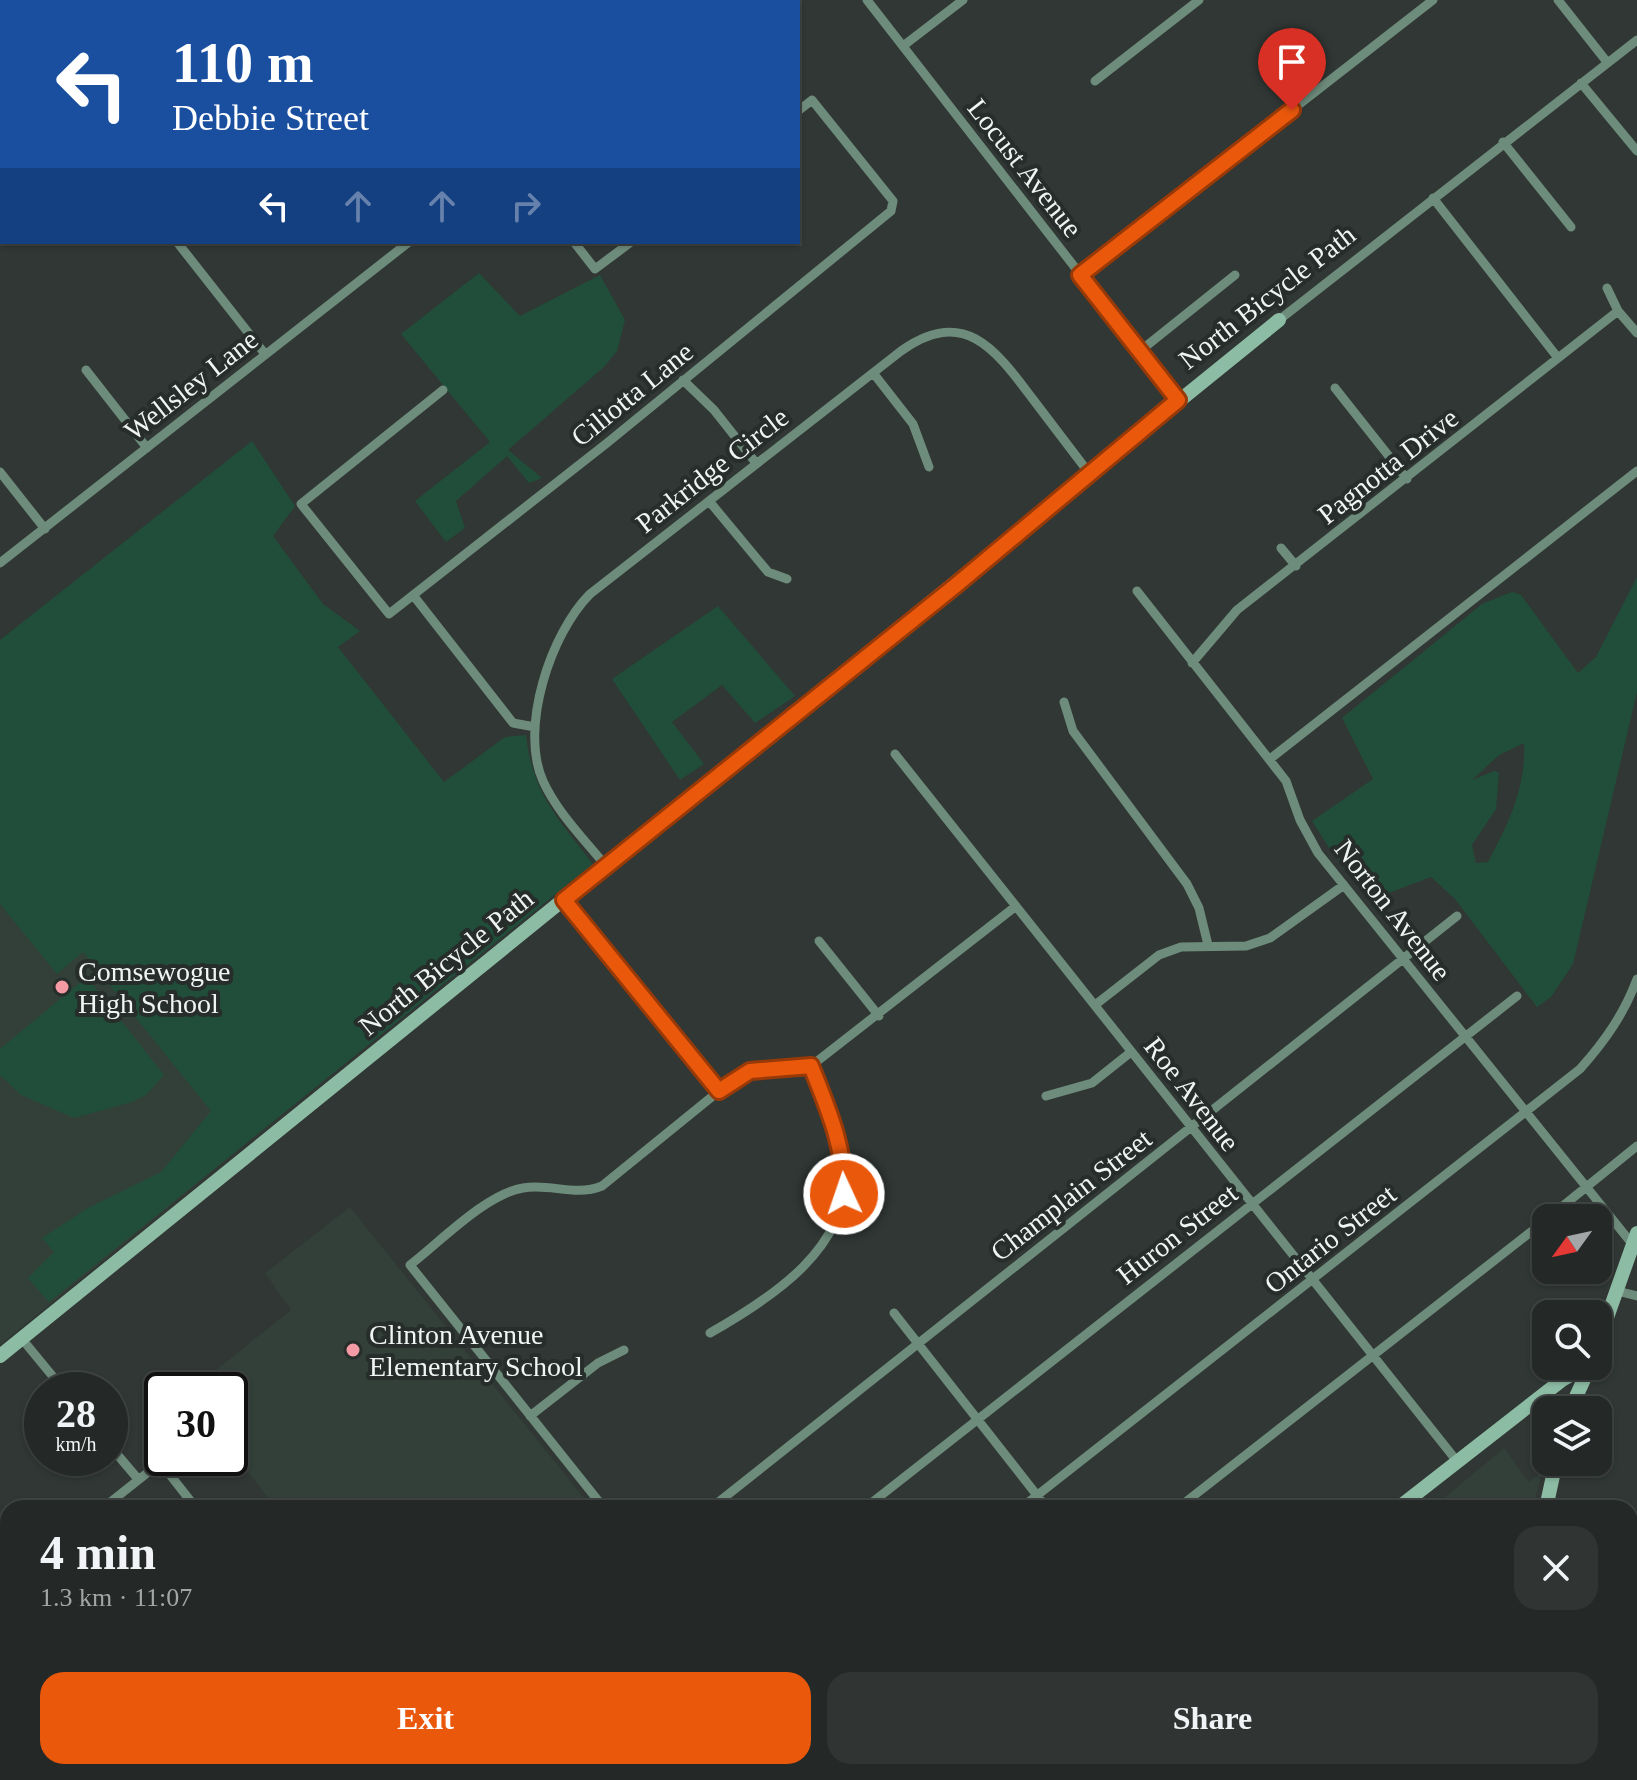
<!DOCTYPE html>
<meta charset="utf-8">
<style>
:root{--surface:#242927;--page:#303533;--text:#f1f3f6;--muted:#a3a6a7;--line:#414544;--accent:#ea580c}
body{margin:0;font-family:Georgia,serif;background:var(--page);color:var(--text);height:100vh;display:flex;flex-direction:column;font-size:30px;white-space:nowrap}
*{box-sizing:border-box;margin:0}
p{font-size:26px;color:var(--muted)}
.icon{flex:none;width:44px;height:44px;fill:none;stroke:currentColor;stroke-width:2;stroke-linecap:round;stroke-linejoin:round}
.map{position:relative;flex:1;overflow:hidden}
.details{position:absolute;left:0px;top:1500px;width:1638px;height:280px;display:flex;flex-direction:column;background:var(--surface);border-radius:24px 24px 0 0;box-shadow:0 2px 6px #0004,0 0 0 2px var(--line)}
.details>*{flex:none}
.hud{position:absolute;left:0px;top:0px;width:800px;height:244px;box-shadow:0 2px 6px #0004,0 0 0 2px var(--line);background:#1a4fa0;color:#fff;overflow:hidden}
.needle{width:52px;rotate:237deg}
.buttons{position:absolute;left:1532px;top:1204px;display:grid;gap:16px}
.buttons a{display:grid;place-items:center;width:80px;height:80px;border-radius:16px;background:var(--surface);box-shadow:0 2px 6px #0004,0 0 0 2px var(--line);font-size:40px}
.speed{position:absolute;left:24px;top:1372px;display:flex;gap:16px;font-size:40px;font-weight:700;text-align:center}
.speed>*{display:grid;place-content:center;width:104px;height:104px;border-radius:50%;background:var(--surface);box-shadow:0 2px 6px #0004,0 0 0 2px var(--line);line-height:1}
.speed small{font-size:20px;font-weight:400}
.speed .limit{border:4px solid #111;border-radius:12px;background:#fff;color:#111}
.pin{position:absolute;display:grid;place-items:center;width:68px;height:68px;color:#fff;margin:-82px -34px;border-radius:50% 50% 50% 0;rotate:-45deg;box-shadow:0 0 8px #0007}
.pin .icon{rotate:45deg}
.me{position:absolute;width:88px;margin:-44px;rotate:357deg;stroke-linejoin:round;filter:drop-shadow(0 0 6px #0008)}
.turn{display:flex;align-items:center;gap:28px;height:168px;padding:0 40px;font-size:36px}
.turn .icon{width:104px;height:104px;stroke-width:2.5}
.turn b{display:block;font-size:56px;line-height:68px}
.lanes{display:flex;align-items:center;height:76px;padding:0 40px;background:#0003;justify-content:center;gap:40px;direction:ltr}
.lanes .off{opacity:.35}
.round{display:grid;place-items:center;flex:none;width:84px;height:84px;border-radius:24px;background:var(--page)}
.headline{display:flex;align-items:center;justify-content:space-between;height:136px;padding:0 40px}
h1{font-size:48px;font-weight:700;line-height:60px}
.cta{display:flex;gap:16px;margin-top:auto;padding:16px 40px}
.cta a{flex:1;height:92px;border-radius:24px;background:var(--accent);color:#fff;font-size:32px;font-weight:700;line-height:92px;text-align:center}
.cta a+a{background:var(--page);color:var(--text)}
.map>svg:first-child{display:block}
.built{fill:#324039}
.green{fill:#214e3a;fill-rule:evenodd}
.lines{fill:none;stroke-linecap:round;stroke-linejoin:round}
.street{stroke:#6e8c7c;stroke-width:9}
.secondary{stroke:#8dbca4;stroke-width:14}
.route-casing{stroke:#983908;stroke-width:20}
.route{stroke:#ea580c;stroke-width:14}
.poi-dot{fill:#f49aa5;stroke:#262d2a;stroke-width:3}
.labels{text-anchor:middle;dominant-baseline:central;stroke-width:8;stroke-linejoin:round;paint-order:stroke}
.street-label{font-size:28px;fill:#f0f4f2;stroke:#262d2a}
.poi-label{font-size:28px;fill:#f0f4f2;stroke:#262d2a;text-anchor:start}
</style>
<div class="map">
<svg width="1637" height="1780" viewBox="0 0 1637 1780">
<rect width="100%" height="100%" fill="#303734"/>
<path class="built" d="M0,832L247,1143L0,1345Z
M350,1207L592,1508H276L230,1449V1390H191L291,1310L265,1273Z
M1504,1448L1529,1482L1543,1471L1532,1508H1432Z
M1455,1772H1519L1518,1780H1455Z"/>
<path class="green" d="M479,273L520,316L600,275L625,320L617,351L604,367L508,450L542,478L529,483L507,456L456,501L465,528L446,542L415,501L490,442L401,334Z
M252,441L295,506L273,536L323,604L360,631L338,647L444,782L505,737L526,735C533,795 558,818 593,864L49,1302L28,1278L54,1252L42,1238L88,1208L161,1172L211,1111L83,952L57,974L0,904V640Z
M1637,577V692L1573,964L1551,997L1537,1007L1455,899L1431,877L1373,899L1331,851L1312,821L1373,779L1342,718L1482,604L1512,592L1521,595L1578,673L1596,657ZM1524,743C1526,787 1509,823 1488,862L1476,863L1472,845L1496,809L1499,773L1494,771L1472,780L1499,755Z
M718,606L795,696L755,723L722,685L672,722L704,764L680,780L612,679Z
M82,981H90L164,1075L146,1095L132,1102L74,1118L21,1095L0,1075V1049Z
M1374,1772H1446L1449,1780H1372Z"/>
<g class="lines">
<path class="street" d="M508,0L510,2
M867,0L1178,400
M1558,0L1607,62
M85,2V0
M253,2L256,0
M699,2L700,0
M903,46L963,0
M1095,81L1199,0
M1581,83L1637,151
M0,119L2,118
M1503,142L1571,227
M1433,198L1558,358
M177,242L265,354
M574,242L595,269L631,242
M1080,275L1433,0
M1607,288L1618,311L1637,333
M1279,320L1637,40
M1140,351L1235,275
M86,370L147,448
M874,374L913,424L929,467
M683,380L714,410L756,463
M1335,388L1407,479
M443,390L301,504L389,614L607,443L891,211L893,201L812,100L798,111
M0,472L45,529
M709,501L768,572L787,579
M1281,548L1296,566
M0,563L409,242
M1137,591L1286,781L1300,820L1318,853L1633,1245
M413,595L513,723L535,727
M1192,663L1237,610L1618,311
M1064,702L1073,731L1187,884L1199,908L1208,945
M895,754L1456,1460
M1270,759L1637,471
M605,865C584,839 557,812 543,781C519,728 551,633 590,594L901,351C964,306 995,349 1032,398C1051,423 1070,448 1089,473
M564,900L719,1091
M819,941L879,1016
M1095,1005L1159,955L1181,947L1246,946L1270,938L1344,885
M811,1066L1016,906
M1046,1096L1092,1083L1131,1052
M1548,1218L1637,1146
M1617,1291L1637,1296
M894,1313L1047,1508
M710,1333C770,1299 854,1246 844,1165C840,1131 824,1098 811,1066
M22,1339L64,1390
M530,1416L598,1363L624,1350
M110,1446L138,1479
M160,1462L196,1508
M103,1508L166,1458
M252,1508L254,1507
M604,1508L410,1265C440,1242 486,1194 523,1188C551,1183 574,1197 602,1186L719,1091L750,1071L811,1066
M711,1508L1457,916
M865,1508L1517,996
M1021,1508L1580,1069C1605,1041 1624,1014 1637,979
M1178,1508L1546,1220
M0,1572L8,1583
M0,1641L8,1635
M0,1741L8,1751
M25,1772L31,1780
M158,1772L164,1780
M279,1772L285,1780
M404,1772L411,1780
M811,1772L817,1780
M1146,1772L1151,1780
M213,1780L224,1772
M524,1780L534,1772
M681,1780L691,1772
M835,1780L845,1772
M1297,1780V1772
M1627,1780L1637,1772"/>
<path class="secondary" d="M1598,1343L1637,1233
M0,1356L1279,320
M1570,1410L1590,1366
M1398,1508L1562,1380L1587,1366
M1546,1508L1556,1462
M1054,1780L1065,1772
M1529,1780L1530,1772"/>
</g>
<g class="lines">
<g class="route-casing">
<path id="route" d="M844,1194C845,1147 828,1109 811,1066L750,1071L719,1091L564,900L955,586L1178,400L1080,275L1292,110"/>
</g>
<use href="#route" class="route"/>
</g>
<g class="poi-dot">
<circle cx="62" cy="987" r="8"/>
<circle cx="353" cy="1350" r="8"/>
</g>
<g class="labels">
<g class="street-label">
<text transform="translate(1025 168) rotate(52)">Locust Avenue</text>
<text transform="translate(1267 297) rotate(-38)">North Bicycle Path</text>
<text transform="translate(191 385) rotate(-38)">Wellsley Lane</text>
<text transform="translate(632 394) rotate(-39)">Ciliotta Lane</text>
<text transform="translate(1388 466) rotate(-38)">Pagnotta Drive</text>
<text transform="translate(712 470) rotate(-38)">Parkridge Circle</text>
<text transform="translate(1393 910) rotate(52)">Norton Avenue</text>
<text transform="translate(446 962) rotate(-39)">North Bicycle Path</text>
<text transform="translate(1192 1094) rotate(52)">Roe Avenue</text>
<text transform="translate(1071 1195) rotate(-38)">Champlain Street</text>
<text transform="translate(1177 1234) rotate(-38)">Huron Street</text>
<text transform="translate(1330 1239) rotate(-38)">Ontario Street</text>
</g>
<g class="poi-label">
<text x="78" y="971">Comsewogue<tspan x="78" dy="32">High School</tspan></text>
<text x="369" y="1334">Clinton Avenue<tspan x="369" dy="32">Elementary School</tspan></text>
</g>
</g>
</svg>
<div class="buttons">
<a><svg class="needle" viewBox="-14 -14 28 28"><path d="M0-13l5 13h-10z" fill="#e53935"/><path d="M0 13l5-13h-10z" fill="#a3a6a7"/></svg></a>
<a><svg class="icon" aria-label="search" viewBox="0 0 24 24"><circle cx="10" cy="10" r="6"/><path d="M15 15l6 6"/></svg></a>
<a><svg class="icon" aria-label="layers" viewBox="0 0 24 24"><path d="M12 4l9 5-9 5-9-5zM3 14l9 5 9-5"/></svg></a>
</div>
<div class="speed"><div>28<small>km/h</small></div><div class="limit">30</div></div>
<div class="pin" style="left:1292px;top:110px;background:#d93025"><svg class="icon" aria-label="arrive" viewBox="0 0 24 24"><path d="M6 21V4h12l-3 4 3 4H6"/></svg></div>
<svg class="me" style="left:844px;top:1194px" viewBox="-20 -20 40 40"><circle r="17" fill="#ea580c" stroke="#fff" stroke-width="3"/><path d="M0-11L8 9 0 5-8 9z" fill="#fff"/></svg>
<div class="hud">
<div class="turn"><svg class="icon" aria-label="left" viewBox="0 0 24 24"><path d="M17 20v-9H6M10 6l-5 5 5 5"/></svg><div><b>110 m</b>Debbie Street</div></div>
<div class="lanes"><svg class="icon" aria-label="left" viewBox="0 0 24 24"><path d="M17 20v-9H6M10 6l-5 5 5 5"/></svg><svg class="icon off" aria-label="ahead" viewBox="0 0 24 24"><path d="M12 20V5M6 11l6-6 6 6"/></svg><svg class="icon off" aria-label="ahead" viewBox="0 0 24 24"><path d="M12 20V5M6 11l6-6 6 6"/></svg><svg class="icon off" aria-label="right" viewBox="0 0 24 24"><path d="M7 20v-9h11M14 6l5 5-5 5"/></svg></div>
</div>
<section class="details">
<div class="headline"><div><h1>4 min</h1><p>1.3 km · 11:07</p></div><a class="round"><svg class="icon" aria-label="close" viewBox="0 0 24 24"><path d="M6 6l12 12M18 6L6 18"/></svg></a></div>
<div class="cta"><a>Exit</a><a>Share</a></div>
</section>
</div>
